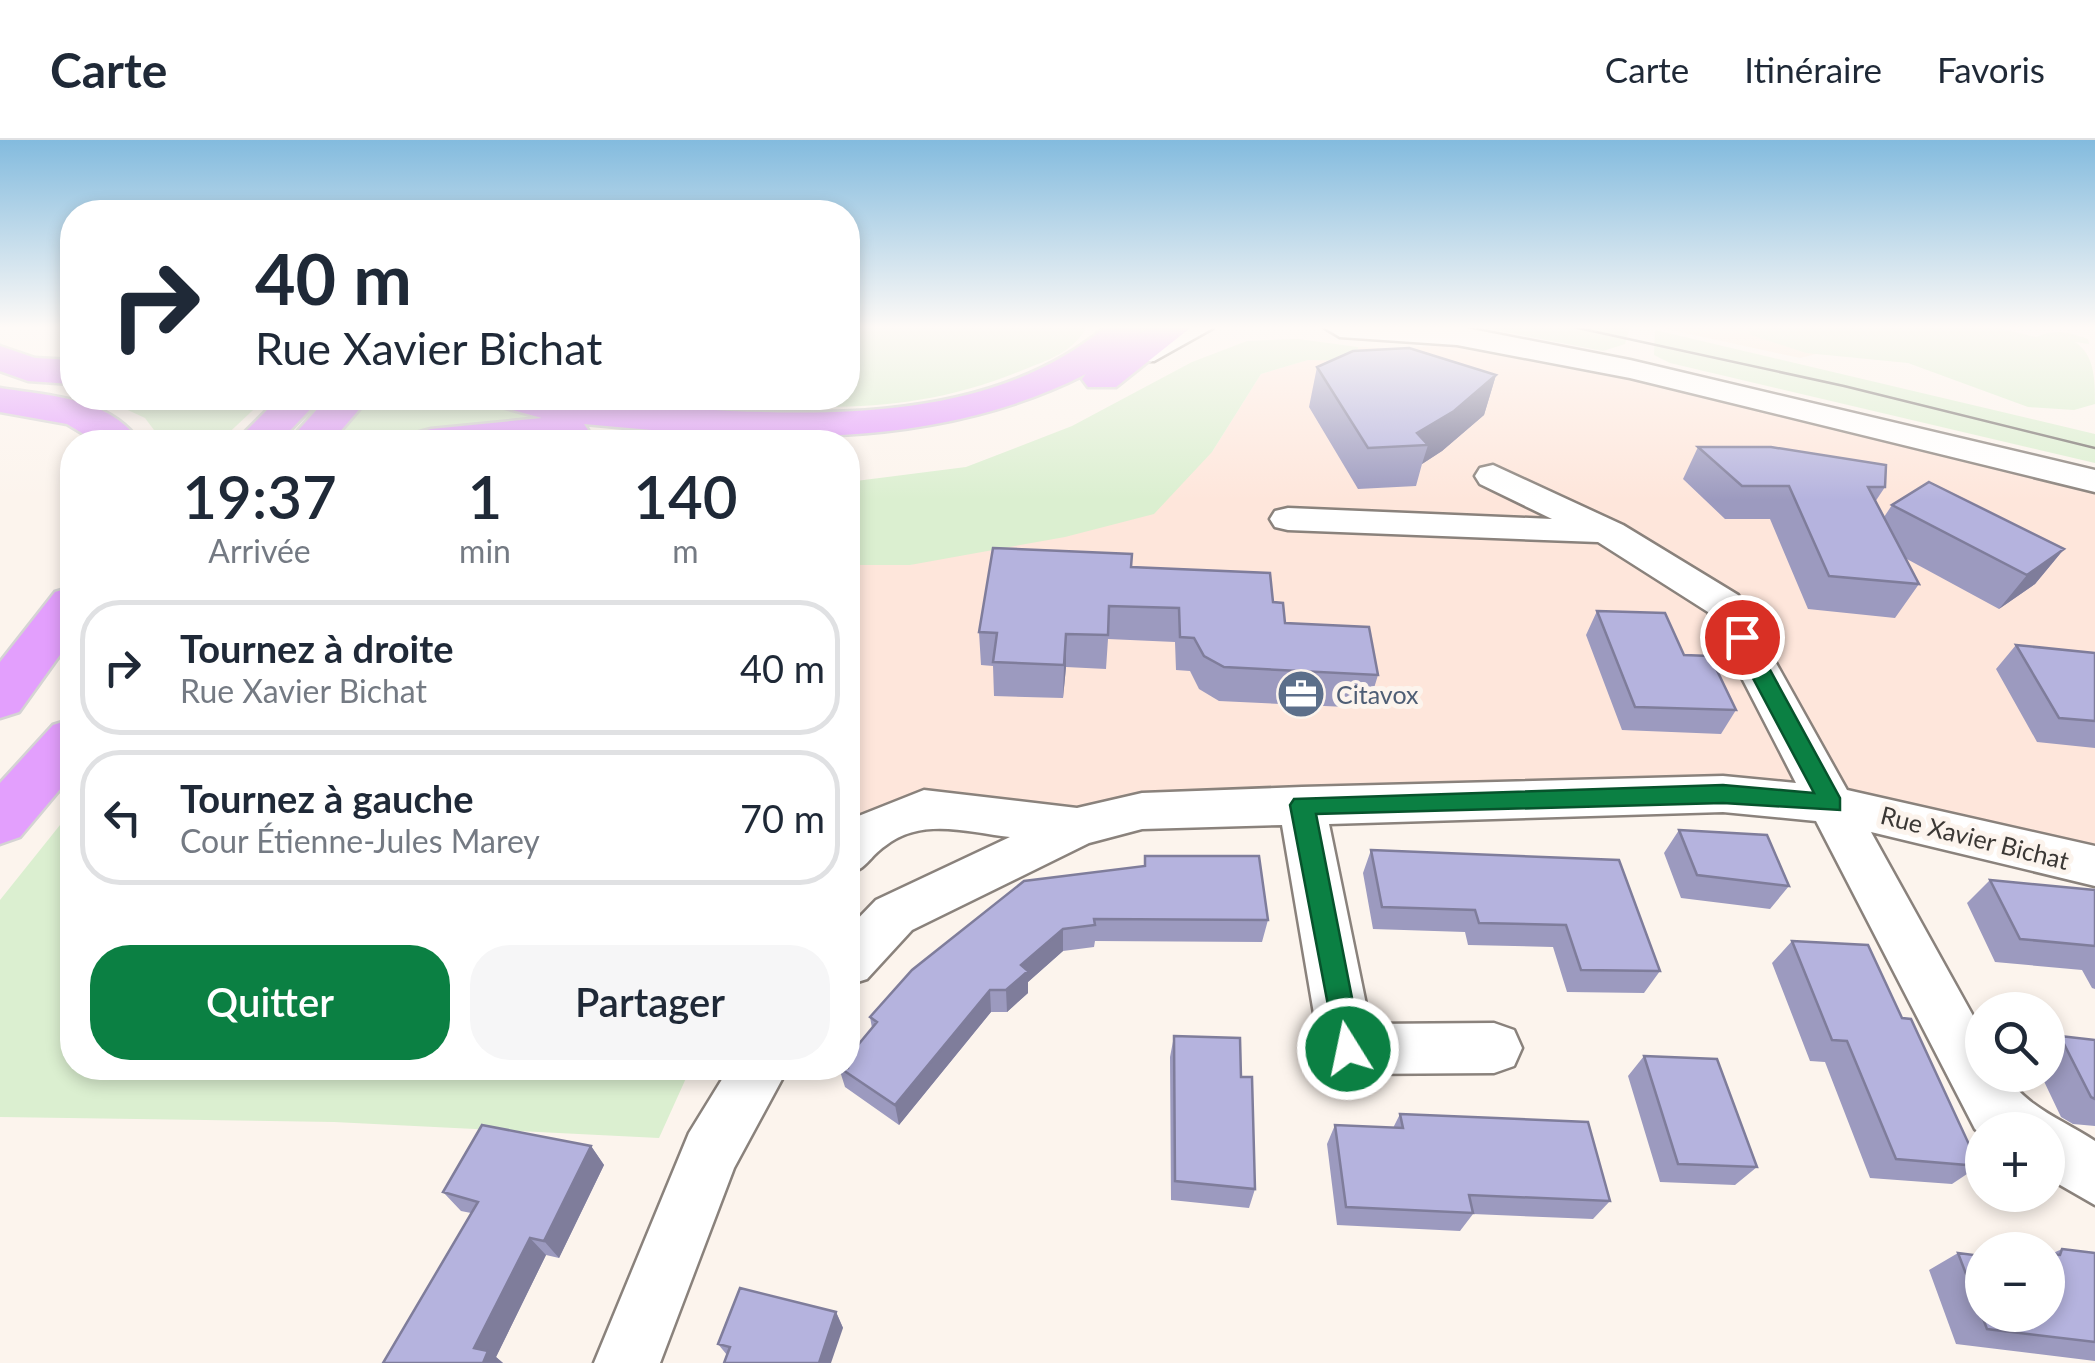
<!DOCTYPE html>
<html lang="fr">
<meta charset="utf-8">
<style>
:root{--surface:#fff;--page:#f6f6f7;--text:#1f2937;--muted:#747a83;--line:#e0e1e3;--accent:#0b8043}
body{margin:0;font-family:Lato,sans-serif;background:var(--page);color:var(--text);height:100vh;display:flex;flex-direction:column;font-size:38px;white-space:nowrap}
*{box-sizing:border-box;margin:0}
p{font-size:32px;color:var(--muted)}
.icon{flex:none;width:55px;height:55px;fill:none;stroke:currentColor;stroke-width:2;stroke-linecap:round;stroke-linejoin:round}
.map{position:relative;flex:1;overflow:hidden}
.drawer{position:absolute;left:60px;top:290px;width:800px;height:650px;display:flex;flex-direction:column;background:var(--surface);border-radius:40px;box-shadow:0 5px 15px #0003}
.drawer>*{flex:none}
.top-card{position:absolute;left:60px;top:60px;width:800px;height:210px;border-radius:40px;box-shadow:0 5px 15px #0003;background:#fff;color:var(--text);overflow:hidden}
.controls{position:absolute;left:1965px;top:852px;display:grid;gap:20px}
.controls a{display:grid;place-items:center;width:100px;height:100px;border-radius:50%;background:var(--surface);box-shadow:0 5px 15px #0003;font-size:50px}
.pin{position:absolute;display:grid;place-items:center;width:85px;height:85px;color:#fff;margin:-42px;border:5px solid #fff;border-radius:50%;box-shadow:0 2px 10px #0007}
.me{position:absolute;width:110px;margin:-55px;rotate:350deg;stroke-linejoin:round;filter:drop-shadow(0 0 8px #0008)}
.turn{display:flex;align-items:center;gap:35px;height:210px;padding:0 30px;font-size:45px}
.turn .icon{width:130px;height:130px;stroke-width:2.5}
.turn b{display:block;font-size:70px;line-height:85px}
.eta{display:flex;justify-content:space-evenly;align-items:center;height:170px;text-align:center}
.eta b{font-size:60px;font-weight:600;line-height:70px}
.button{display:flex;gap:20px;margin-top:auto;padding:20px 30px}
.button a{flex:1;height:115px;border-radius:40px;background:var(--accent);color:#fff;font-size:40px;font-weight:600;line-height:115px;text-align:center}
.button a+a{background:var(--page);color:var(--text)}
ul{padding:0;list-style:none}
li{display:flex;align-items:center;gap:30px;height:135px;margin:0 20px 15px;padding:0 10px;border:5px solid var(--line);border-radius:40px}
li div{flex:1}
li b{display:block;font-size:38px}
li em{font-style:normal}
header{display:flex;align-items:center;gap:60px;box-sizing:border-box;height:140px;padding:0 50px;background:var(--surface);border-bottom:2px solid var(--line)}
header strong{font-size:48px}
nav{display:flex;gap:55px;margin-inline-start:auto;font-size:35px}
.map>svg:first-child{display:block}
.commercial{fill:#fee6db}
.education{fill:#fae8d7}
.green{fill:#dbefd0}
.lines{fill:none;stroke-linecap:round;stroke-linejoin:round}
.minor-casing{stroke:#8a827c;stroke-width:5}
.highway-casing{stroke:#d4d3d3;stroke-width:5}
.minor{fill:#fff;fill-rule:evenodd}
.highway{fill:#e39ffd;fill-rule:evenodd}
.tram{stroke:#75706c;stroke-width:2.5}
.wall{fill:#9c9abf}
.shaded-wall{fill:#7f7d9b}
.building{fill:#b5b3de;stroke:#7f7d9b;stroke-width:2.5}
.route{fill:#0b8043;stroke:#07532c;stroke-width:2.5}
.labels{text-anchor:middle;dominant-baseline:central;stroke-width:10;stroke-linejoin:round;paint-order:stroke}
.service-label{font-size:25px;fill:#4e5e75;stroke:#fcf4ed;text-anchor:start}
.street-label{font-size:25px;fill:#3b3835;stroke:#fcf4ed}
</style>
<header>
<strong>Carte</strong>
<nav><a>Carte</a><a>Itinéraire</a><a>Favoris</a></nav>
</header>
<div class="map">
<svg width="2095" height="1223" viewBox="0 0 2095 1223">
<rect width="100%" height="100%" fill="#fcf4ed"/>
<path class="commercial" d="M1493,201L2095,341V726L1831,664L1142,671L924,668L868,692L848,686V425H910L1212,312L1261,234L1308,220L1357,221L1358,207L1396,209Z"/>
<path class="education" d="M1662,188H1922L1800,218Z"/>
<path class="green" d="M848,188H1086C1072,213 1048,220 1023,230C903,280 799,268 673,258H848Z
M1484,188H1630L1625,204L1603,211Z
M1749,188H1999L2036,197C2054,190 2063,190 2088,199L2089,204L2075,202C2095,215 2095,240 2095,264L2074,270L2028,267L1908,223L1806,213L1751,195Z
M1655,190L2095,294V323L1670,223L1654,215Z
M1298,199L1358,207L1357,221L1308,220L1261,234L1212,312L1154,374L1065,397L910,425H848V342L966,327L1072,286L1192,222L1247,201Z
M102,258H266L219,302H163L145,278Z
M371,258H479L516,273L603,282L522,279L445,286L395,302H331Z
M72,670V928H630L687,936L659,998L334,982L0,977V760Z"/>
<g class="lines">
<g class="minor-casing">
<path id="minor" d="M1173,188H1213L1154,221H1132L1127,214L1132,207Z
M1325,188H1466L1630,220L2095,330V352L1630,238L1457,205L1340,197Z
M1493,325L1623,385L1738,455L1847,650L2095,706V746L1871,692L1982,892V935H2007C2025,967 2065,981 2095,1001V1065L2048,1038V990H1982V995L1975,989L1816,681L1723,672L1329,684L1370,884L1494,883L1514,890L1522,908L1514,926L1494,933L1348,934L1328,927L1320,909L1282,685L1142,689L1089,703L912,790L867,839L848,845V789L876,760L1010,697C968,692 921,677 885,706C869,717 867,729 848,734L851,679L924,650L1077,668L1142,653L1302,647L1723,636L1796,643L1708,472L1598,402L1288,390L1275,387L1270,379L1275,371L1288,368L1552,379L1480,344L1475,336L1480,328Z
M729,928H788L734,1028L660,1223H594L689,993Z"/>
</g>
<g class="highway-casing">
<path id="highway" d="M1104,188H1143L1139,194L1148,188H1190L1116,247H1088L1082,239L1086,234C929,314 753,300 584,284L588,290L582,299L567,302H410L416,293L431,289L542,278L498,266L492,258C681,258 945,320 1104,188Z
M0,206L35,218L72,220V244L28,241L0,231Z
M0,248C49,256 109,257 140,302H97L67,284L0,272Z
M279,258H321L279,302H235Z
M327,258H369L331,302H288Z
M72,447V498L19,572L0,578V522L55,452Z
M72,579V635L20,697L0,704V643L53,585Z"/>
</g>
<use href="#minor" class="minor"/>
<use href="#highway" class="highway"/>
<path class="tram" d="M1578,188L1844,246L2095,308"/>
</g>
<path class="wall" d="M1317,227L1496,235L1484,275L1442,311L1422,324L1416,346L1358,349L1309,267Z
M1698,307L1885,347L1875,362L1884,377L1892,365L2064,409L2035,444L1999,469L1905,418L1919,444L1895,478L1808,469L1770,379H1725L1683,339Z
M1131,427L1273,462L1285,483L1378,535L1368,568L1219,561L1199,549L1190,531L1176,530L1175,502L1108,499L1106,529L1066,527L1063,558L994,556L993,526L981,525L979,492Z
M1597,471L1684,515L1736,570L1721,594L1622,590L1586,495Z
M2016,505L2095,513V608L2037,602L1996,529Z
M1679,690L1789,746L1770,769L1681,758L1664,713Z
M1371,710L1619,720L1660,831L1644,853L1567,852L1553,807L1468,805L1465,792L1373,789L1363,733Z
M1145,716L1268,780L1262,802L1095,801L1094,807L1063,811L1028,842V853L1007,872H991L899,985L845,947L839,928L872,888L870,877L1144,727Z
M1990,740L2095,750V849L2092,848L2082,830L1995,822L1967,763Z
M1792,801L1902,878L1979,1026L1952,1044L1870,1038L1825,922L1810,921L1772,823Z
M1174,896L1241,937L1255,1049L1249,1068L1171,1060L1170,917Z
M2060,896L2095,900V986L2073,984L2061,977L2041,935H2048V906Z
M1644,916L1757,1027L1735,1045L1660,1042L1628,936Z
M1400,974L1610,1061L1593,1079L1473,1074L1460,1091L1337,1085L1327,1004L1335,985L1393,988Z
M591,1006L604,1025L559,1118L546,1115L496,1217L503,1223H383L471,1073L461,1071L443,1052Z
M2062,1109L2095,1113V1221L1956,1204L1929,1130L1958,1113L1974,1115L1982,1110V1175L2051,1114Z
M836,1172L843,1188L727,1215L718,1204Z"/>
<path class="shaded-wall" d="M1496,235L1484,275L1442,311L1422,324L1428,305L1417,293Z
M2064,409L2035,444L1999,469L2027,435Z
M1066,494V527L1063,558L1064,525Z
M1063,789V811L1028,842V853L1007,872L1006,850L1021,825Z
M990,850L991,872L899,985L895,965Z
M591,1006L604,1025L559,1118L544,1101Z
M530,1098L546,1115L496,1217L503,1223H483L474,1208Z
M836,1172L843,1188L831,1223H819Z"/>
<path class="building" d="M1409,208L1496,235L1454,271L1417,293L1428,305L1368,308L1317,227L1353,211Z
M1698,307H1771L1886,325L1885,347H1868L1919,444L1829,436L1789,346H1742Z
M1929,342L2064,409L2027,435L1892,365Z
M993,408L1132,414L1131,427L1270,433L1273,462L1283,463L1285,483L1369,487L1378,535L1224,527L1204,516L1194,498L1180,497L1179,468L1109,466L1108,495L1066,494L1064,525L993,522L997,493L979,492Z
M1597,471L1665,473L1684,515L1710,516L1736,570L1635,567Z
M2016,505L2095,513V581L2059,578Z
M1679,690L1767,695L1789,746L1697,735Z
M1371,710L1619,720L1660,831L1581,830L1566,785L1479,783L1475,770L1382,767Z
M1145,716H1259L1268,780L1094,779L1095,785L1063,789L1021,825L1028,831L1006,850H990L895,965L840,928H848V917L877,882L870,877L912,830L1024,741L1145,726Z
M1990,740L2095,750V806L2020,799Z
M1792,801L1868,805L1902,878L1911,879L1979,1026L1896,1019L1847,901L1832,900Z
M1174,896L1240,898L1241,937H1252L1255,1049L1175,1041Z
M2060,896L2095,900V959L2091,957Z
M1644,916L1717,919L1757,1027L1678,1024Z
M1400,974L1588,982L1610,1061L1469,1055L1473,1073L1346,1067L1335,985L1403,988Z
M482,985L591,1006L544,1101L530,1098L474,1208L488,1211L483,1223H383L478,1062L443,1052Z
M1988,1107L2014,1110H1989Z
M2062,1109L2095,1113V1202L1987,1189L1958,1113L1982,1116V1175H2048V1114L2060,1115Z
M740,1148L836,1172L819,1223H724L730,1207L718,1204Z"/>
<linearGradient id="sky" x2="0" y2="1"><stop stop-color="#83bbde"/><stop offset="0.52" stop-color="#fefaf7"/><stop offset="1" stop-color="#fefaf7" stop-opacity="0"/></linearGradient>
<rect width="2095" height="360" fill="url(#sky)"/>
<path class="route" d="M1742,490L1752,497L1840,658V670L1723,663L1316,674L1362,909L1358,918L1348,922L1338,918L1290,665L1294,659L1723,645L1814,653L1731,497Z"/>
<defs>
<g id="office-disc" transform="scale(2.5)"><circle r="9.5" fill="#5c6f8a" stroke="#fcf4ed"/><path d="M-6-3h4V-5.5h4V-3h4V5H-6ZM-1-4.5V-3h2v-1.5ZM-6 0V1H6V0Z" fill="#fff"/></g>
</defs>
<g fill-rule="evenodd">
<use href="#office-disc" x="1301" y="554"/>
</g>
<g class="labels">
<g class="service-label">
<text x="1336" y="554">Citavox</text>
</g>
<g class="street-label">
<text transform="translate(1975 697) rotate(14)">Rue Xavier Bichat</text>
</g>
</g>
</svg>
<div class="controls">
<a><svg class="icon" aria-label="search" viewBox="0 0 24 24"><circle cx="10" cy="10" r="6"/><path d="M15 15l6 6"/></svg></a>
<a>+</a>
<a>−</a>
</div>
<div class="pin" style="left:1742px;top:497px;background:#d93025"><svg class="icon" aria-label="arrive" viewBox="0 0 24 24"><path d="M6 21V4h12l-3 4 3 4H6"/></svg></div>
<svg class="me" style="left:1348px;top:909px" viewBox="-20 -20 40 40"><circle r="17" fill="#0b8043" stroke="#fff" stroke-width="3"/><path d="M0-11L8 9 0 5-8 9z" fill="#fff"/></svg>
<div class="top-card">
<div class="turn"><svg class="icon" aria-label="right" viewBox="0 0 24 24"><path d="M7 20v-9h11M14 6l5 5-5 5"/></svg><div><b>40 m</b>Rue Xavier Bichat</div></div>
</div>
<section class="drawer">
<div class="eta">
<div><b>19:37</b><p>Arrivée</p></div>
<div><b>1</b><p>min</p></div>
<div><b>140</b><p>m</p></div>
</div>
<ul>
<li><svg class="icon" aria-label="right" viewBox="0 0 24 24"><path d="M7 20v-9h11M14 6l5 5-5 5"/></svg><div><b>Tournez à droite</b><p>Rue Xavier Bichat</p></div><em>40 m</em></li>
<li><svg class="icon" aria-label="left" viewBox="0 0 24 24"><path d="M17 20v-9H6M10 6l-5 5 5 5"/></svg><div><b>Tournez à gauche</b><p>Cour Étienne-Jules Marey</p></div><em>70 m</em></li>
</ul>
<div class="button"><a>Quitter</a><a>Partager</a></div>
</section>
</div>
